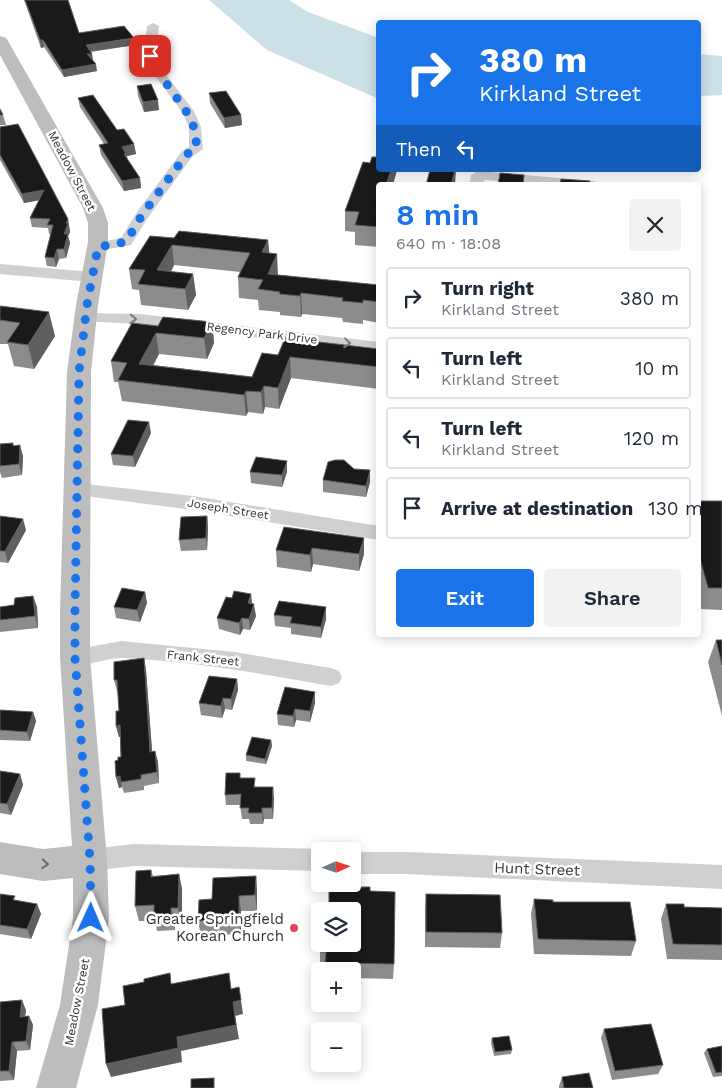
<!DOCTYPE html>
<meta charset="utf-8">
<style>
:root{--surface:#fff;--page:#f2f2f3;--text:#1f2937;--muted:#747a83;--line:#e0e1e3;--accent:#1a73e8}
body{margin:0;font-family:"Work Sans",sans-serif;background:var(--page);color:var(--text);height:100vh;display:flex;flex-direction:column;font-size:19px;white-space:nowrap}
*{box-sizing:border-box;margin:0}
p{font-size:16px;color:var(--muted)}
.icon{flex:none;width:28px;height:28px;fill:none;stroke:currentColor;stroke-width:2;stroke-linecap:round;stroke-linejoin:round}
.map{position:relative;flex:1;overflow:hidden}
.side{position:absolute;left:376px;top:182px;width:325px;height:455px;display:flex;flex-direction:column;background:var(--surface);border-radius:5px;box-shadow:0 2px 12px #0003}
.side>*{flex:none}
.guide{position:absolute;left:376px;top:20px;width:325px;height:152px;border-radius:5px;box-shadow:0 2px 12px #0003;background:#1a73e8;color:#fff;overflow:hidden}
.needle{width:32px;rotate:87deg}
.fabs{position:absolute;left:311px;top:842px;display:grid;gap:10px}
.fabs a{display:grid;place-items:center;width:50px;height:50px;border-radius:5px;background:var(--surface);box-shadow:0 2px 12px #0003;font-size:25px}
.pin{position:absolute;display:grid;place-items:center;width:42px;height:42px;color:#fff;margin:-21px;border-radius:10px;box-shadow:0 2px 8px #0006}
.me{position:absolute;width:55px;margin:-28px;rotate:1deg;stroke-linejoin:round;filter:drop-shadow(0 0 4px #0008)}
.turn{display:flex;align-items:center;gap:18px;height:105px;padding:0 20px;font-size:22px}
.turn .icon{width:65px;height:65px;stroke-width:2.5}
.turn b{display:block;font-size:35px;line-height:42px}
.then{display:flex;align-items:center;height:48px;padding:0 20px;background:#0003;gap:10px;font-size:19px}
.round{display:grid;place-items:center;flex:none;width:52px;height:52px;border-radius:5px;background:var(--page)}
.headline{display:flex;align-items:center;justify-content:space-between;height:85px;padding:0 20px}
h1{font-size:30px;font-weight:600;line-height:38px;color:var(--accent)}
.action{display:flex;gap:10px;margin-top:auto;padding:10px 20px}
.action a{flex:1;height:58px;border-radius:5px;background:var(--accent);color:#fff;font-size:20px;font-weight:600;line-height:58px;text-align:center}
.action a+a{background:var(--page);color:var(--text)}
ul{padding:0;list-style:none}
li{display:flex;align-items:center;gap:15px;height:62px;margin:0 10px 8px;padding:0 10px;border:2px solid var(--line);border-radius:5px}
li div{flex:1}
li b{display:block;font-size:19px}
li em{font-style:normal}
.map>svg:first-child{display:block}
.water{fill:#cbe0e7}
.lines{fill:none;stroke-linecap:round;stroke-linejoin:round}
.street{fill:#d0d0d0;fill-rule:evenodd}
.secondary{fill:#bdbdbd;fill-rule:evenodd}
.wall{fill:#8c8c8c}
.shaded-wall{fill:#5f5f5f}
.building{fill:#1a1a1a;stroke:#5f5f5f}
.oneway{stroke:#7a7a7a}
.oneway2{stroke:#6a6a6a}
.route{stroke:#1a73e8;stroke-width:9;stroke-dasharray:0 16.2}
.poi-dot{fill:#d8475f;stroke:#fff;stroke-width:2}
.labels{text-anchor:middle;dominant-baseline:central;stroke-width:5;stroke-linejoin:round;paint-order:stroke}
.street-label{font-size:12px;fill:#333;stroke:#fff}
.near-street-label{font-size:15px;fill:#333;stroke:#fff}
.near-poi-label{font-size:15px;fill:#333;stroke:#fff;text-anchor:end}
</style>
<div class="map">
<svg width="722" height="1088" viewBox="0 0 722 1088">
<rect width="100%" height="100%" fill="#fff"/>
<path class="water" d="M209,0H289L308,12L379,38V99L267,50Z
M699,54L722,56V95L699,96Z"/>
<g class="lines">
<path class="street" d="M153,23L159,26L156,56L167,76L194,111L201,127L203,149L192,157L149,216L131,245L98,251L93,250L91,247L93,244L121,238L137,212L182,151L189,147V127L182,112L156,77L144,56L147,26Z
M478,171L594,181L601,185H546L484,180L483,185H469L471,175Z
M0,264L92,272L97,274L100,277L97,280L92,282L0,274Z
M85,313L140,314L379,342V352L140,324L79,321L77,318L79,315Z
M77,483L193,496L379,526V540L193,510L70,494L67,489L70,484Z
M121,641L235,652L331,668L339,671L342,677L339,683L331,686C262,674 193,661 123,658C105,657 86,669 67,663L64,657L67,651Z
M134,844L320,849L327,851H320V871L134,866L90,871L81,868L77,860L81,852L90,849Z
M352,852H406L722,865V889L406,874H352Z"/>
<path class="secondary" d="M0,36L6,38L8,41L103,208L108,223V242L98,305L91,372L90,612V657L107,860L109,918L98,1005L76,1088H36L60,1005L73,918V878L43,881L0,874V842L43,849L72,846L60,657V612L67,372L76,305L88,242V223L83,208L0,55Z"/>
</g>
<path class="wall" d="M24,0H68L79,33L135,45L91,52L92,54L93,61L97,71L64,77L44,47L41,48Z
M137,86L159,110L144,112L138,96Z
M209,93L241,115L242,125L225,128L210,103Z
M78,98L134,144L136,154L127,156V159L140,178L141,188L124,191L101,155L99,145L104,144L80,107Z
M0,109L3,115L6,125H0Z
M0,127L68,219L70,232L68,236L70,243L66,258L59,259L56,267L47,266L45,257L51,234H49L48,228L32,227L30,218L39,200L24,203L0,160Z
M370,163L396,174L379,185V247L355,245V232L345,231V211Z
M174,238L268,240L269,253L278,275L379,285V323L363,320V324L343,322L342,318L302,314L301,317L280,315V312L259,310L258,300L239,298L238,277L240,272L174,265L171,272L193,274L196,295L188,310L141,305L139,290L132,289L129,269Z
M0,306L55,336L34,369L14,366L8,344H0Z
M212,322L214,343L207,359L159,354L153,365L252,377L278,355L379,349V389L291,378L279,409L265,407L263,414L248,412L246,416L122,401L118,382H114L111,361L158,326Z
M151,433L135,467L113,465L111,454Z
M0,444L14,445L23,456L22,475L2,478L0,472Z
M354,469L370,482L366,497L323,492V480Z
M250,472H287L282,487L251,483Z
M699,501H722V610L701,609L699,601Z
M0,516L26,530L8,563L0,562Z
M207,516L208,528L207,550L181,551L179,540Z
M284,527L364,554L359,571L313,564L311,572L277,567L276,550Z
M145,592L147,603L140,622L116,618L114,607Z
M251,594L252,604L256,616L250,630L243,629L240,635L219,629L217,618L232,598Z
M33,596L37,607L38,628L0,632V607L14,605Z
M326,607V619L321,638L291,634V628L275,626L274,615Z
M716,640H722V716L708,662Z
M144,658L146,670L152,752L155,751L158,762L159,783L144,786V790L124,793L122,787L119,788L116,777L118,760L121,757L120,737H119L116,726L119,711L118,691H117L114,680Z
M237,679L238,690L232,710L225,709L222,718L201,715L199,703Z
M315,703L310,722L296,720L294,727L278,725L277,714Z
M0,710L33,712L36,721L30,741L0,740Z
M271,740L272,746L266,764L246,761V755Z
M0,771L20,774L23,785L11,815L0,813Z
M241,778L274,798L273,819H264L263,824H250L249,819H242L240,805H226L225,795Z
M151,870L153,876L179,874L182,889V923H175V930L157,931L155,921H139L135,906Z
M256,876L257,891V911H241V934L201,936L198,921L212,899Z
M370,891L394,964L393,979L352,978V971H326L325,967H320V952Z
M0,894L17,900L37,904L41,914L31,939L0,934Z
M426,894L502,933L500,948L425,947V909Z
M534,899L553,902L636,941L631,956L534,954L531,914Z
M666,904L684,907L722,908V960L667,959L661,919Z
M0,1002L26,1010L25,1016H29L33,1025L30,1050L17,1051L14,1080L0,1081Z
M604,1029L663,1065L658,1074L612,1080L601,1038Z
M492,1038L512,1050L511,1054L494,1056L491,1043Z
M722,1046V1076L713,1077L704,1053L707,1049Z
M562,1077L593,1088H559V1086Z"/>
<path class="shaded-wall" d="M134,38L135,45L87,52L86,45Z
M40,40H43L44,47L41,48Z
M87,54H92L93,61Z
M96,64L97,71L64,77L62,70Z
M158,100L159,110L144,112L143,102Z
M241,115L242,125L225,128L224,118Z
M134,144L136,154L127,156L128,164L122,147Z
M391,170H397L396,174L393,185H386Z
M455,170H456L455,185H451Z
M140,178L141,188L124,191L122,181Z
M44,190L46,199L24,203L22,194Z
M68,219L70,232L68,236L70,243L66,258L64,249V234L66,223Z
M268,240L270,260L262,252Z
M172,245L174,265L163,287L157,270Z
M57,249L59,259L56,267L54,258Z
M277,254L278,275L268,274Z
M193,274L196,295L188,310L185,289Z
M301,293L302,314L301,317L300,296Z
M49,312L55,336L34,369L28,345Z
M212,322L214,343L207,359L204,338Z
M156,333L159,354L144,383L139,364Z
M290,357L291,378L279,409L278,388Z
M264,386L265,407L263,414L261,392Z
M246,391L248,412L246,416L244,395Z
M149,422L151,433L135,467L133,456Z
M20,445L23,456L22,475L19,464Z
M287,461V472L282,487V475Z
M370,470V482L366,497V486Z
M207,516L208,528L207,550L206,538Z
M23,519L26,530L8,563L5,551Z
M364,538V554L359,571V554Z
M312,548L313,564L311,572L310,555Z
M145,592L147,603L140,622L137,610Z
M251,594L252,605L248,603Z
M33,596L37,607L38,628L35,616Z
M254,604L256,616L250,630L249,619Z
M326,607V619L321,638V627Z
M242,618L243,629L240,635L239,623Z
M144,658L146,670L153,763L150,752Z
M237,679L238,690L232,710L231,699Z
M315,692V703L310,722V711Z
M223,698L225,709L222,718L221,706Z
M295,709L296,720L294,727L293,716Z
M33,712L36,721L30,741L27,732Z
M120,725L122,736L119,737L116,726Z
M271,740L272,746L266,764L265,759Z
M155,751L158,762L159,783L157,772Z
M20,774L23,785L11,815L7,804Z
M120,776L122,787L119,788L116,777Z
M273,787L274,798L273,819L272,808Z
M262,808L264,819L263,824L262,813Z
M179,874L182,889V923L178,908Z
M256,876L257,891V911L255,895Z
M239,896L241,911V934L239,919Z
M37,904L41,914L31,939L27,929Z
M171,908L175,923V930L171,915Z
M239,987L243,1014L235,1016L239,1039L181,1051L182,1062L111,1077L106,1064L177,1037L233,1002Z
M22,1000L26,1010L24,1026L20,1017Z
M29,1016L33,1025L30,1050L26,1041Z
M12,1042L17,1051L14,1080L9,1071Z"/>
<path class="building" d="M25,0H68L79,33L124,26L134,38L86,45L92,54H87L96,64L62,70L43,40H40Z
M151,84L158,100L143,102L137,86Z
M226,91L241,115L224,118L209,93Z
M93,95L117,130L124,129L134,144L122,147L126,154H124L140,178L122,181L99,145L108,143L78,98Z
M0,109L3,115H0Z
M18,124L68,219L66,223H68L64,234H68L64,249H57L54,258L45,257L53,225H47L50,219L30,218L44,190L22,194L0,155V127Z
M372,157H379V170H391L386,185H379V206L376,213H379V227L355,225L359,212L345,211L363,162L370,163Z
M430,170H455L451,185H426Z
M500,173L524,175L523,185H498Z
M561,179L590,181L589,185H560Z
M179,231L268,240L262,252L277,254L268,274L379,285V302L363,300V303L342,301L343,298L301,293L300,296L279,294L280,292L258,289L263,280L238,277L250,253L172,245L157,270L193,274L185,289L138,284L145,270L129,269L150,236L174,238Z
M0,306L49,312L28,345L7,342L20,323L0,320Z
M163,317L212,322L204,338L156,333L139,364L252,377L262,353L278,355L285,338L379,349V367L290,357L278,388L264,386L261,392L246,391L244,395L118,380L127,363L111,361L132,323L158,326Z
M128,420L149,422L133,456L111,454Z
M13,443V446L20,445L19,464L0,466V444Z
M256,457L287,461L282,475L250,472Z
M335,460H344L354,469L370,470L366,486L323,480L328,462Z
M699,501H722V588H708L699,555Z
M0,516L23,519L5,551H0Z
M207,516L206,538L179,540L181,517Z
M284,527L364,538L359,554L312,548L310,555L276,550Z
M122,588L145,592L137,610L114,607Z
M234,591L251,594L248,603L254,604L249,619L242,618L239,623L217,618L226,597L232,598Z
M33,596L35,616L0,620V607L14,605L15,598Z
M279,601L326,607L321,627L290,623L292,617L274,615Z
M716,640H722V665Z
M144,658L150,752L155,751L157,772L141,775V779L121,782L120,776L116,777L115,761L118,760V757H121L120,725L116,726V711H119L117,680H114V662Z
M209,676L237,679L231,699L223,698L221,706L199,703Z
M285,687L315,692L310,711L295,709L293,716L277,714Z
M0,710L33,712L27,732L0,730Z
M252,737L271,740L265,759L246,755Z
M0,771L20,774L7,804L0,803Z
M226,773H240V778H255L254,787H273L272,808H262V813H248L249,808H240L241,794L225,795Z
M151,870V877L179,874L178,908H171V915L154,916V905L135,906L136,871Z
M256,876L255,895L239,896V919L198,921L199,900L212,899L213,878Z
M355,887H370V891L395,892L394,964L325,963L326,952H320V944H352V911H329V891H355Z
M0,894L15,896L13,900L37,904L27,929L0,925Z
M426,894L500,895L502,933L426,932Z
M534,899L553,900V902H630L636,941L538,939Z
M666,904H684V907L722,908V945L673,944Z
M170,973L171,984L229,973L231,989L239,987L241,1000L233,1002L236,1025L177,1037L178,1048L106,1064L102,1009L125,1005L123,986L144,982V979Z
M22,1000L20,1017L29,1016L26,1041L12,1042L9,1071H0V1002Z
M651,1024L663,1065L615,1071L604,1029Z
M509,1036L512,1050L495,1052L492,1038Z
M722,1046V1072L716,1073L707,1049Z
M589,1073L593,1088H564L562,1077Z
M214,1078V1088H191V1079Z"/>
<defs><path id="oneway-chevron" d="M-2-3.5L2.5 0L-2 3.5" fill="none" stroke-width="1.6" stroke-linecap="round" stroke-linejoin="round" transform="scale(1.25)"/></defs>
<g class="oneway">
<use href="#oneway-chevron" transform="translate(133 319) rotate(2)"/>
<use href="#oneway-chevron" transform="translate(347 343) rotate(6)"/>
</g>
<use class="oneway2" href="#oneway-chevron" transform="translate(45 864) rotate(4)"/>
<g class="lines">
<path class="route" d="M91,918L90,860L75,657V612L79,372L87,305L98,247L126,242L142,215L187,154L196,149C198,123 185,110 171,90C163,79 157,68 150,56"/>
</g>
<circle class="poi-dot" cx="294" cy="928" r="5"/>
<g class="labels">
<g class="street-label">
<text transform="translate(72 171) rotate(62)">Meadow Street</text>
<text transform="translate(262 333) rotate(7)">Regency Park Drive</text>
<text transform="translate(228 509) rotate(9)">Joseph Street</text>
<text transform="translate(203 658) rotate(6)">Frank Street</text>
<text transform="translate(77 1002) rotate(-79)">Meadow Street</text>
</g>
<g class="near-street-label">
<text transform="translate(537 869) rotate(2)">Hunt Street</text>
</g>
<g class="near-poi-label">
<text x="284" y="919">Greater Springfield<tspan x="284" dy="17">Korean Church</tspan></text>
</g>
</g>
</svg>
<div class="fabs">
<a><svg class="needle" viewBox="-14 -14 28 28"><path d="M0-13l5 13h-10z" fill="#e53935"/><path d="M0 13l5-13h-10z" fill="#747a83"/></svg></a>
<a><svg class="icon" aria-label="layers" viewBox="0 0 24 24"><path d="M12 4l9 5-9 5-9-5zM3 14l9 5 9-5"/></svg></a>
<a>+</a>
<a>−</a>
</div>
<div class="pin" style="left:150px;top:56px;background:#d93025"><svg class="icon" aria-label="arrive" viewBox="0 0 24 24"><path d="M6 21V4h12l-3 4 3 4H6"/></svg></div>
<svg class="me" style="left:91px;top:918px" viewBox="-20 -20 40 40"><path d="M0-17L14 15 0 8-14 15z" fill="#1a73e8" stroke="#fff" stroke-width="4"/></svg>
<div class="guide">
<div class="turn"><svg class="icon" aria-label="right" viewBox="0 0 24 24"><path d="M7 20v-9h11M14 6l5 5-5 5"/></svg><div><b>380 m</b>Kirkland Street</div></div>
<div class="then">Then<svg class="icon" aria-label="left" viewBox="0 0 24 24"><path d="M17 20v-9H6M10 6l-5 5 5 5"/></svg></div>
</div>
<section class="side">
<div class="headline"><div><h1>8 min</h1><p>640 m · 18:08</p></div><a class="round"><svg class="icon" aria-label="close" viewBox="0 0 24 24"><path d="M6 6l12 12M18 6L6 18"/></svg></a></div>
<ul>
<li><svg class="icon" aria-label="right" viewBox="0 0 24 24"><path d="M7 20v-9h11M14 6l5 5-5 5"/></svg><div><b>Turn right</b><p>Kirkland Street</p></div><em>380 m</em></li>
<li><svg class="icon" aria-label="left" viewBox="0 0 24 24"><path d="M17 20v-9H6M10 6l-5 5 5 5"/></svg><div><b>Turn left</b><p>Kirkland Street</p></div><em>10 m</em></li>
<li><svg class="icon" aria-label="left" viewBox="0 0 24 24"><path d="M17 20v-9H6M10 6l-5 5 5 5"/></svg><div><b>Turn left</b><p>Kirkland Street</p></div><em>120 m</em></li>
<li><svg class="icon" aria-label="arrive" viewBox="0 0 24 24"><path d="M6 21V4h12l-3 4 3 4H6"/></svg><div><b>Arrive at destination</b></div><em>130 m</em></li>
</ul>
<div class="action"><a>Exit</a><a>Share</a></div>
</section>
</div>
